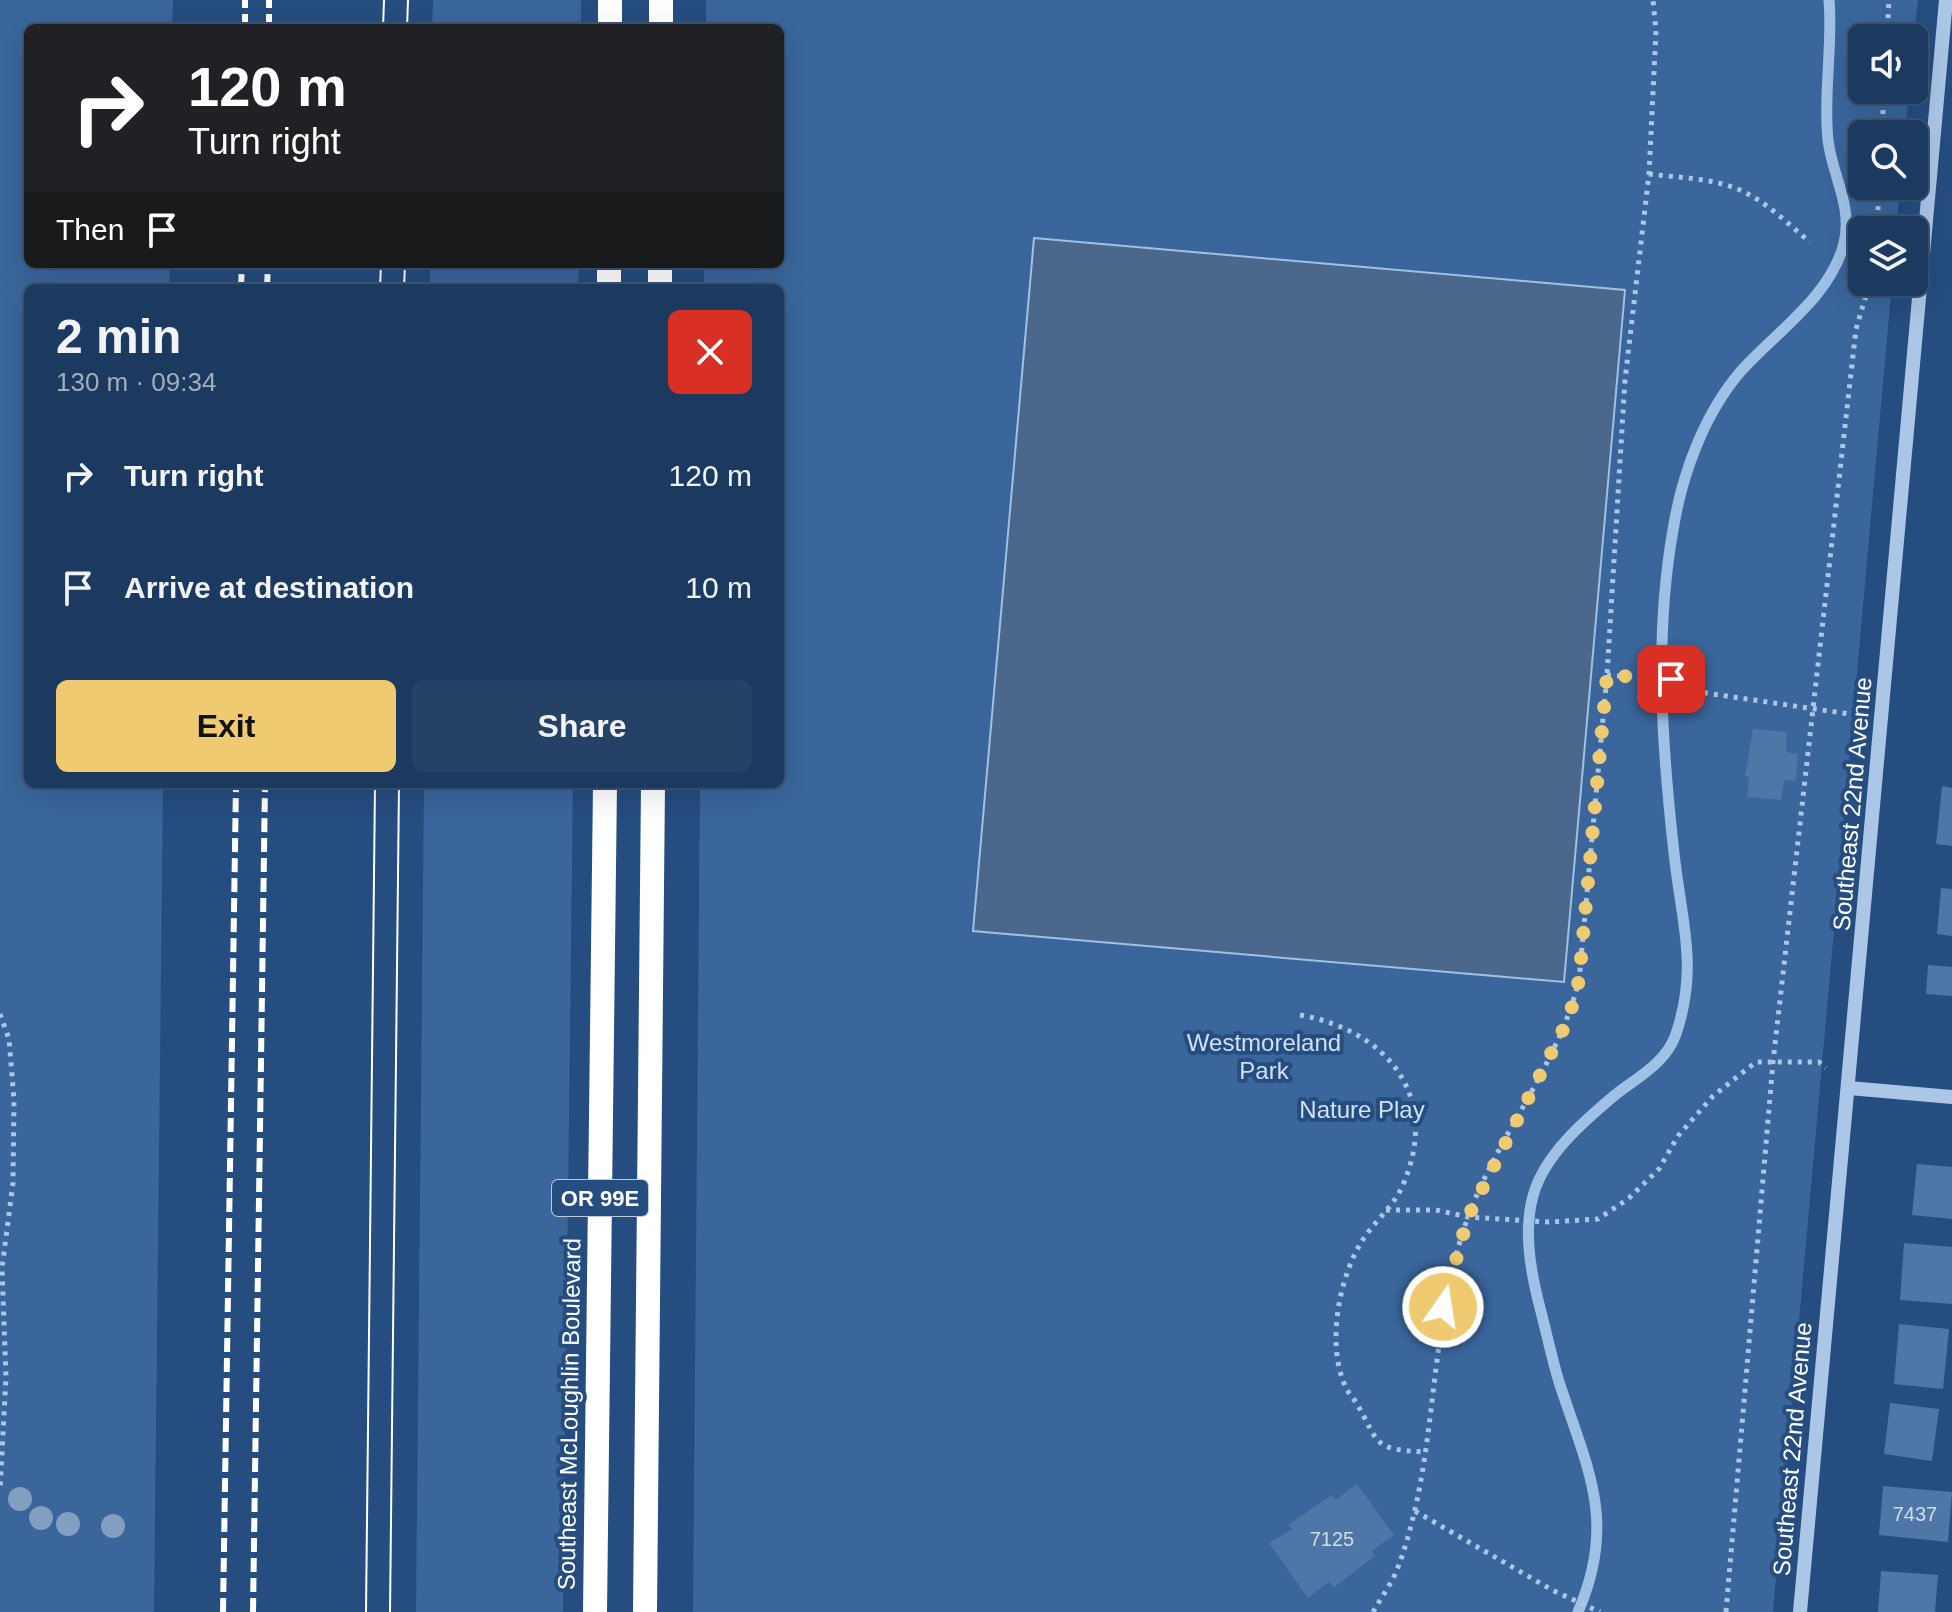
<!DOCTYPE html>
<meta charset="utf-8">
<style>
:root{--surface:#1c3a5f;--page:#254165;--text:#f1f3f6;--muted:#a0adbd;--line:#3a5474;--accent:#efca70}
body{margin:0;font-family:Arial,sans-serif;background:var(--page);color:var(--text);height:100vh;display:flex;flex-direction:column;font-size:30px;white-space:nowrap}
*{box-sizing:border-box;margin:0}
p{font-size:26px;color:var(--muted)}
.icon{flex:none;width:44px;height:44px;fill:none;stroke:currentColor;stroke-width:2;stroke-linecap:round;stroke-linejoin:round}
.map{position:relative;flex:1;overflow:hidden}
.panel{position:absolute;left:24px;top:284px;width:760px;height:504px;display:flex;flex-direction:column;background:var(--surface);border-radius:12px;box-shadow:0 8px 32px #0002,0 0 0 2px var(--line)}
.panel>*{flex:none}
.hud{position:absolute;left:24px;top:24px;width:760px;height:244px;border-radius:12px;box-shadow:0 8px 32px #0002,0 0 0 2px var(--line);background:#202124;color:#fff;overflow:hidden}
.controls{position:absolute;left:1848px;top:24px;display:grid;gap:16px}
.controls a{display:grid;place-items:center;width:80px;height:80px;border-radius:12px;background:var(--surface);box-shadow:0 8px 32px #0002,0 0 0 2px var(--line);font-size:40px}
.pin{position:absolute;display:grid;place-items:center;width:68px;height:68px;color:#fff;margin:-34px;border-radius:16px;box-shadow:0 4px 12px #0006}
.me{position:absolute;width:88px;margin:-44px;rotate:13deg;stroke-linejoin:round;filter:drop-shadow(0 0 6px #0008)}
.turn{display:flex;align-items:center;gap:28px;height:168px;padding:0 32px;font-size:36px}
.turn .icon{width:104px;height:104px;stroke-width:2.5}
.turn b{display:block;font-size:56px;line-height:68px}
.then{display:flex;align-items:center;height:76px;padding:0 32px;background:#0003;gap:16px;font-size:30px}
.round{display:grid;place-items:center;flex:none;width:84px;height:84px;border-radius:12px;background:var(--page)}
.head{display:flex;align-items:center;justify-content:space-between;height:136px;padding:0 32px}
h1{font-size:48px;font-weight:700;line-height:60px}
.button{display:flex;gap:16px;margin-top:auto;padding:16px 32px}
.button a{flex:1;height:92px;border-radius:12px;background:var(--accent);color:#111;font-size:32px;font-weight:700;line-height:92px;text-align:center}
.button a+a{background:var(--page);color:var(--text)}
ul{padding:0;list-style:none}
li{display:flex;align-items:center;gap:24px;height:112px;padding:0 32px}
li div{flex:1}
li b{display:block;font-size:30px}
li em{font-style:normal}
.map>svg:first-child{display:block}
.green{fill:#3a669c}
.water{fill:#4b688c;stroke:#a0c1e6;stroke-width:2}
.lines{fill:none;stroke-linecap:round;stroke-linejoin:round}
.stream{stroke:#a0c1e6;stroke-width:11}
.building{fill:#4e77a7}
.path{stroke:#abc6e6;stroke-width:5;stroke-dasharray:4 6;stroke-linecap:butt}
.minor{stroke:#abc6e6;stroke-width:14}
.highway{stroke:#fff;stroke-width:24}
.tram{stroke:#fff;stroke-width:2}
.rail{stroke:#fff;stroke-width:6;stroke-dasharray:14 6;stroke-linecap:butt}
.tree{fill:#829ec0}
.route{stroke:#efca70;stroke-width:14;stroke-dasharray:0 25.2}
.labels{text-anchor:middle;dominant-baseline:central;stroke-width:8;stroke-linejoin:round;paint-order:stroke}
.number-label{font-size:20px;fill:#d3dde9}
.shield{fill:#254d7f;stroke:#becad9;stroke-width:2}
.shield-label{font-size:22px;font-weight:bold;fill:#fff}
.street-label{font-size:24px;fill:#fff;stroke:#254d7f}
.park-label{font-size:24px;fill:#cfe0f5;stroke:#254d7f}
</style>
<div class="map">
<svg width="1952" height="1612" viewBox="0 0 1952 1612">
<rect width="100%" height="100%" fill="#254d7f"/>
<path class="green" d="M0,0H173L172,28H28V264H170L169,288H28V784H163L154,1612H0Z
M433,0H581V28H432Z
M706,0H1918L1914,40L1862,38V90H1909L1905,134H1862V186H1900L1896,230H1862V282H1892L1773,1612H693L700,784H780V288H704V264H780V28H706Z
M430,264H579L578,288H430Z
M424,784H573L563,1612H416Z"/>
<path class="water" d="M1034,238L1625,290L1564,982L973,931Z"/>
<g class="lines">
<path class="stream" d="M1578,1612C1617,1522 1588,1470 1560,1385C1552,1360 1547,1334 1540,1308C1531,1273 1523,1232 1533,1196C1544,1155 1584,1121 1615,1095C1638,1077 1666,1063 1676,1034C1699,966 1681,920 1674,853C1662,746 1654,637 1673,530C1682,474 1704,414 1741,371C1776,332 1831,296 1844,243C1853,206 1832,175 1828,140C1823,95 1833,46 1829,0"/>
</g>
<path class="building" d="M1753,729L1787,732L1786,752L1798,754L1796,781L1784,780L1781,800L1747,797L1749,777L1745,776Z
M1942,786L1952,788V846L1936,844Z
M1941,888L1952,889V936L1937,934Z
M1928,965L1952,967V996L1926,994Z
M1917,1164L1952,1167V1219L1912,1215Z
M1904,1243L1952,1247V1304L1900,1300Z
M1899,1324L1949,1329L1943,1389L1894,1384Z
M1890,1403L1939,1409L1932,1461L1884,1454Z
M1357,1484L1394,1535L1372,1551L1375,1556L1334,1587L1329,1582L1308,1598L1269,1543L1292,1529L1288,1525L1332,1495L1335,1500Z
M1883,1486L1952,1492L1948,1542L1879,1535Z
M1881,1571L1938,1575L1935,1612H1878Z"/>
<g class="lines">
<path class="path" d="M1887,38L1889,0
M1882,134L1884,90
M1649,174C1680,178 1718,178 1746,193C1770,205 1789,225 1810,242
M1877,230L1879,186
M1607,675L1671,679L1699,692L1856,715
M0,1014L9,1039L14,1100L13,1183L2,1268L6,1377L0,1490
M1300,1015C1389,1031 1442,1098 1402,1187C1393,1207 1373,1223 1362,1241C1339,1278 1327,1342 1344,1383C1346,1391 1353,1397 1357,1404C1380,1444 1372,1449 1423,1452
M1386,1210H1436L1468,1217L1549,1222L1598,1219L1628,1199L1659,1169L1678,1136L1713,1096L1756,1062H1819L1826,1068
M1415,1511L1552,1590L1600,1612
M1373,1612C1381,1598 1391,1584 1397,1570C1440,1457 1426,1332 1468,1217C1498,1135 1558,1066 1579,980L1607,675L1625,380L1649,174L1656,31L1653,0
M1726,1612L1773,1062L1856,329L1870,282"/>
<path class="minor" d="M1849,1088L1952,1097
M1800,1612L1946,0"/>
<path class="highway" d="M610,28V0
M661,28V0
M609,288V264
M660,288V264
M595,1612L605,784
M645,1612L653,784"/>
<path class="tram" d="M383,28L384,0
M407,28L408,0
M380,288L381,264
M404,288L405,264
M366,1612L375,784
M390,1612L399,784"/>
<path class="rail" d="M245,28V0
M269,28V0
M241,288L242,264
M267,288L268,264
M223,1612L236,784
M253,1612L265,784"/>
</g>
<g class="tree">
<circle cx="20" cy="1499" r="12"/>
<circle cx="41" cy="1518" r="12"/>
<circle cx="68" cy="1524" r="12"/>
<circle cx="113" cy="1526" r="12"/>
</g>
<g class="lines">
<path class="route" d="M1443,1307L1468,1217L1569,1018L1579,980L1607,675L1671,679"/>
</g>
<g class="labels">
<g class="number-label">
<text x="1915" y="1514">7437</text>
<text x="1332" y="1539">7125</text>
</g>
<rect class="shield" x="552" y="1180" width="96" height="36" rx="6"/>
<g class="shield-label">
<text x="600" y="1198">OR 99E</text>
</g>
<g class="street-label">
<text transform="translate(1852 804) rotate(-85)">Southeast 22nd Avenue</text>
<text transform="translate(569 1414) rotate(-89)">Southeast McLoughlin Boulevard</text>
<text transform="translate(1792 1449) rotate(-85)">Southeast 22nd Avenue</text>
</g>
<g class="park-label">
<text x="1264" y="1042">Westmoreland<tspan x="1264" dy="28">Park</tspan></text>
<text x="1362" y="1109">Nature Play</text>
</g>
</g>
</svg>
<div class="controls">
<a><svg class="icon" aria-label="sound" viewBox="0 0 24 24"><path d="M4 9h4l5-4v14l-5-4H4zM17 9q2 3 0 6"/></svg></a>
<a><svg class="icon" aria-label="search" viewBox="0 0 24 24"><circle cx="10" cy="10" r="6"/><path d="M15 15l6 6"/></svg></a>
<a><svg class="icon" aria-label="layers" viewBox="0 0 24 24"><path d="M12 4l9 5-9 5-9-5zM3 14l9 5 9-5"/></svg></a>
</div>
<div class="pin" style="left:1671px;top:679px;background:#d93025"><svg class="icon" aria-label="arrive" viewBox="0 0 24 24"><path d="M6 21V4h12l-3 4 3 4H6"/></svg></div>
<svg class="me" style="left:1443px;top:1307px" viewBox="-20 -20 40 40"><circle r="17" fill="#efca70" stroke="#fff" stroke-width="3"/><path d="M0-11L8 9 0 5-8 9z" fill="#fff"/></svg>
<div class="hud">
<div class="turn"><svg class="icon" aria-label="right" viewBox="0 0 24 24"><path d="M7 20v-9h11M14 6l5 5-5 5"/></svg><div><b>120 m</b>Turn right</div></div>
<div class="then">Then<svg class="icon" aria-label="arrive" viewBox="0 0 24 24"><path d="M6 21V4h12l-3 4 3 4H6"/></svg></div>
</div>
<section class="panel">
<div class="head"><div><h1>2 min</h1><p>130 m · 09:34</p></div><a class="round" style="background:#d93025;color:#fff"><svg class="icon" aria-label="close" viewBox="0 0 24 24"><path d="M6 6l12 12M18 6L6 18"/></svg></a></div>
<ul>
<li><svg class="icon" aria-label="right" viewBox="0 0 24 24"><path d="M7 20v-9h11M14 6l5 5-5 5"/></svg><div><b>Turn right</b></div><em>120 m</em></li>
<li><svg class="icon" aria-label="arrive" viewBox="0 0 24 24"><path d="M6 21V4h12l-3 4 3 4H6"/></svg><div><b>Arrive at destination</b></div><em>10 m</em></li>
</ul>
<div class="button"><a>Exit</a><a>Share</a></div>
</section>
</div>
